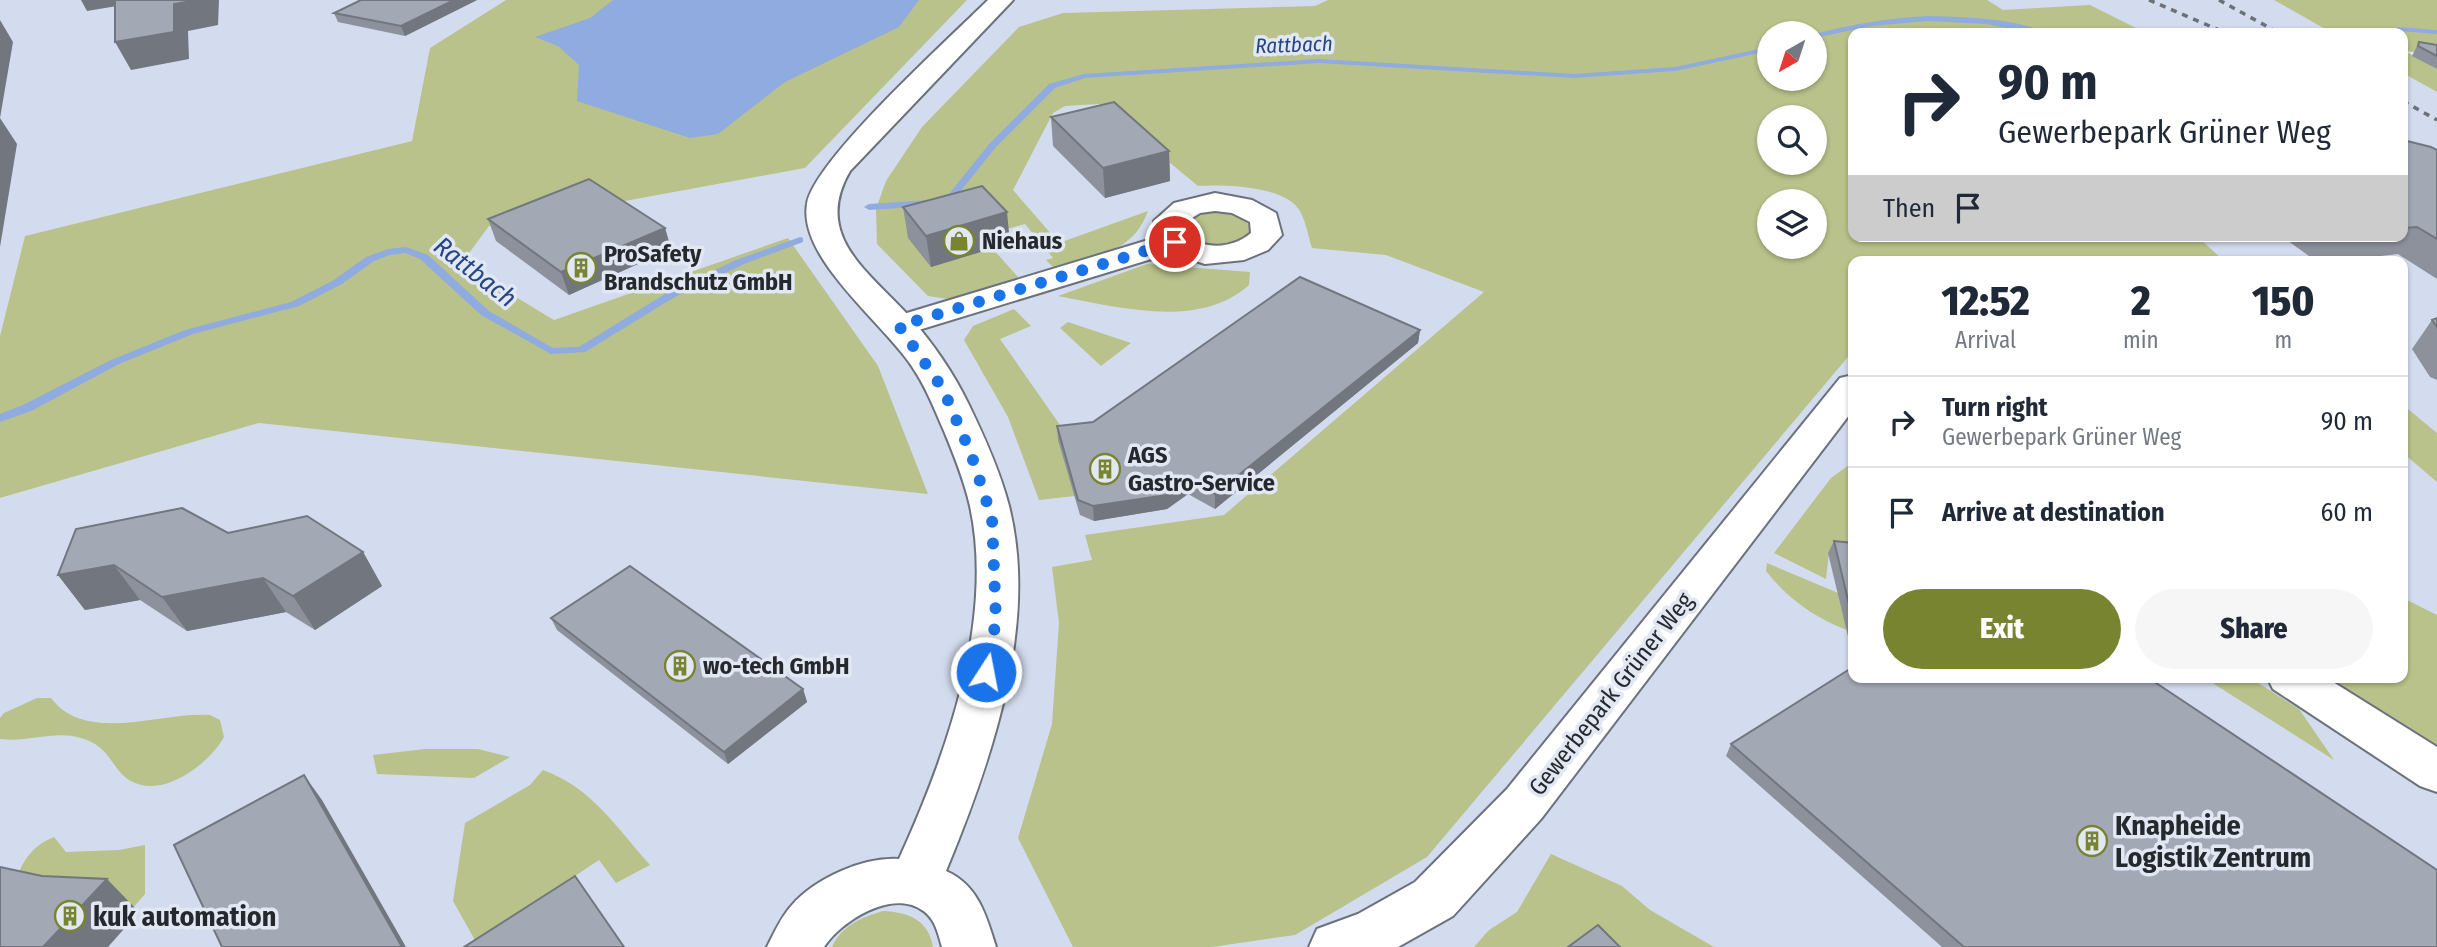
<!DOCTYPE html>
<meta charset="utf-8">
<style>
:root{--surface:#fff;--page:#f6f6f7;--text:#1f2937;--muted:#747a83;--line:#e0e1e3;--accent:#798431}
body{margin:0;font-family:"Fira Sans Condensed",sans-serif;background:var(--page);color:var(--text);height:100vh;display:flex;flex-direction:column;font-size:26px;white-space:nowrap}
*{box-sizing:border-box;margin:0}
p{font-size:23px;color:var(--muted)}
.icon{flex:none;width:38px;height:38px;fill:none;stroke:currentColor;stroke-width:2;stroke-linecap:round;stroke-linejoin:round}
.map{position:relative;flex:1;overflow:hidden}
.sheet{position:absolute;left:1848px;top:256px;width:560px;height:427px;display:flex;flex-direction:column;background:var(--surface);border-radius:14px;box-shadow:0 2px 5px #0004}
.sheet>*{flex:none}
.hud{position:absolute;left:1848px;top:28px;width:560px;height:214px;border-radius:14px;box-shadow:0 2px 5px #0004;background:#fff;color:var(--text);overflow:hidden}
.needle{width:46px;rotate:219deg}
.controls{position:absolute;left:1757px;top:21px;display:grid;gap:14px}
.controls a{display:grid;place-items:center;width:70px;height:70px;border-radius:50%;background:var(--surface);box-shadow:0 2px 5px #0004;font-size:35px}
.pin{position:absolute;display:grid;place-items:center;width:60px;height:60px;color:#fff;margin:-30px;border:4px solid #fff;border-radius:50%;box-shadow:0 2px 7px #0007}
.me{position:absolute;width:77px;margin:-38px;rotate:11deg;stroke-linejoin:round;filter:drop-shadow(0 0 5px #0008)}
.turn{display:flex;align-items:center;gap:24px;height:147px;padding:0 35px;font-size:32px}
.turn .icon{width:91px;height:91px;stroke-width:2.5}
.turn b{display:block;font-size:49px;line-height:60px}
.then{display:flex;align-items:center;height:66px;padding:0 35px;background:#0003;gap:14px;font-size:26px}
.eta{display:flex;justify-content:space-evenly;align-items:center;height:119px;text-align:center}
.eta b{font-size:42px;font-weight:800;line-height:49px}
.cta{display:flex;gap:14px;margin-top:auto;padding:14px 35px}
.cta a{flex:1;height:80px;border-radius:42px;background:var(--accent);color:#fff;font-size:28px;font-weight:800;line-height:80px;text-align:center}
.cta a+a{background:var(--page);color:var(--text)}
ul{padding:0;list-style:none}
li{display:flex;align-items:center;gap:21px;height:91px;padding:0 35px;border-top:2px solid var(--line)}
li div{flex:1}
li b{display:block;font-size:26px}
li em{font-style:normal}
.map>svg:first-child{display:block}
.built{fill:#d2dcee;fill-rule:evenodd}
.green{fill:#b9c28a;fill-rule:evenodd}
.water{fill:#8fabdf}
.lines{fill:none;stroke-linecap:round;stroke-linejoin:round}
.stream{fill:#8fabdf;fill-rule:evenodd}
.minor-casing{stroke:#6c727c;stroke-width:4}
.tertiary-casing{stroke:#6c727c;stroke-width:4}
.minor{fill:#fff;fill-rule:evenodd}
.tertiary{fill:#fff;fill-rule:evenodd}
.rail{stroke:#6c7077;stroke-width:3.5;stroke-dasharray:6 6;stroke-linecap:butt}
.wall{fill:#8c919b}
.shaded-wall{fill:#72767e}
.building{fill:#a3a9b4;stroke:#72767e;stroke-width:2}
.route{stroke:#1a73e8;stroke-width:12;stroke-dasharray:0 21.6}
.labels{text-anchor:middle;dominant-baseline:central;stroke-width:7;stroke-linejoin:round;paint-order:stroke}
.far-water-label{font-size:21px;font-style:italic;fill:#254584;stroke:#e1e7f3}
.poi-label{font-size:24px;font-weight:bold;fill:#25282c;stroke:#e1e7f3;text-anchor:start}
.street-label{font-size:24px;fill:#25282c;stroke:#e1e7f3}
.water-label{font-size:26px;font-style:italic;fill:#254584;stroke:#e1e7f3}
.near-poi-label{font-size:28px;font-weight:bold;fill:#25282c;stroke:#e1e7f3;text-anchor:start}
</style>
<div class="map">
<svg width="2437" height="947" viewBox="0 0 2437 947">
<rect width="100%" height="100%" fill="#e1e7f3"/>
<path class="built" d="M0,0H506L430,48L412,141L25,236L0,336Z
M967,0H2274L2332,33H1853V236H2403V73L2437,92V947H0V498L259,423L586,454L788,239L554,320L460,264L489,226L805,168ZM1769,33H1815V79H1769ZM1769,117H1815V163H1769ZM1769,201H1815V247H1769ZM1853,261H2403V677H1853Z"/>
<path class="green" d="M506,0H967L805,168L489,226L461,264L554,320L788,238L878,366L928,494L259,423L0,498V336L25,236L412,141L430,48Z
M1328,0H1987L2003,10L2090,5L2146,33H1853V236H2197L2224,261H1853V351L1427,857L1295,935L1212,947H1073L1018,838L1052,724L1059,623L1052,567L1092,560L1085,535L1224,515L1484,292L1386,255L1312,248C1308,236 1305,216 1297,207C1280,186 1222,184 1198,186L1099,104L1065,106L1053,113L1013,190L1059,243L1148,211C1132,255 1094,255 1053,267L1046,260L1053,258L1025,224L999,231L992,248L1018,277L948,299L928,296L877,244L876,209L886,181L922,127L1019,27L1063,13L1315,6ZM1769,33H1815V79H1769ZM1769,117H1815V163H1769ZM1769,201H1815V247H1769Z
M2274,0H2437V55L2405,51L2437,69V92L2403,73V33H2332Z
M1218,211L1242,216L1251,228C1241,252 1198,249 1186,229L1187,222L1205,212Z
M1147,264L1250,272L1249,285C1199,330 1118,307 1058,296Z
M1014,309L1031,326L1000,339L1069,438L1075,496L1039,500L1008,417L964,340L973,326Z
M1068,322L1131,343L1101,366L1060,328Z
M2403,405L2437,433V482L2403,453Z
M1853,462V556L1829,553L1826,579L1774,553L1831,478Z
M1767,563L1838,593L1847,630C1814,617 1788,599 1766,571Z
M2403,598L2437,615V759L2304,677H2403Z
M2203,677H2249L2299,709L2334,760Z
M37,698H51C86,745 162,711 210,715L220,720L224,737C210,763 164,798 133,782C111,772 113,747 81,738C53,730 27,743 0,739V718L4,713Z
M425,749H478L510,757L474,778L377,774L373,755Z
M543,770C591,787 617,828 650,865L616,883L599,860L476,942L453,901L465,823L530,785Z
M54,837L66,852L119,850L145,845V894L132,909L14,886C21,863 31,846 54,837Z
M1551,854L1622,886L1650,910L1714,947H1474L1489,930L1517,912Z
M883,911C908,912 929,920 933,947H832C841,926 862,917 883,911Z"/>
<path class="water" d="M613,0H919L899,27L785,82L718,134L690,138L577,101L579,65L558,46L535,37L590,18Z"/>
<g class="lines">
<path class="stream" d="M1928,16C1961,17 2017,18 2046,33H2034L1986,24L1928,21L1871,26L1815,38V34C1852,24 1889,18 1928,16Z
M2397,27L2437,30V34L2400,31L2396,29Z
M1769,47V51L1675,71L1574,78L1319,63L1085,78L1055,88L996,147L955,198L930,206L869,210L864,207L869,204L929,200L949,194L990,143L1049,84L1084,74L1319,59L1574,74L1675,67Z
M800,237L803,238V242L744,264L673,298L585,352L551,354L481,315L420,259L405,253L390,255L374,261L342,284L299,306L193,334L119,364L31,411L0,422V414L23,405L111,360L185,330L291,302L334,280L366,257L388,249L406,247L428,255L489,311L553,348L579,347L665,294L736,260Z"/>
<g class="minor-casing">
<path id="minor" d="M1215,193L1252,200L1276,213L1282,235L1268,250L1244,260L1205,264L1171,253L899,336L887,333L882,326L887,319L1155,238L1154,221L1174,203ZM1215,211L1232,213L1250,222L1251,233C1232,249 1205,250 1185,235L1184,223L1200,213Z
M1853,375V410L1541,819L1453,916L1398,947H1309L1317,929L1358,914L1415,882L1507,789L1840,378Z
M2267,677H2325L2437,747V792L2420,786L2273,689Z"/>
</g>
<g class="tertiary-casing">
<path id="tertiary" d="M988,0H1013L850,171C812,236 869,272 909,316C932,342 953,372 968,403C984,436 1000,471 1009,506C1039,625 991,762 946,871C978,885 986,915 996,947H942C938,933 935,918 922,910C892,889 841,921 824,947H767C774,933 781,917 792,905C816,878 863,857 899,859C946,756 995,620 970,506C964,480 954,455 944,431C934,408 925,385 911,365C882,322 798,258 807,204C813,161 951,37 988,0Z"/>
</g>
<use href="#minor" class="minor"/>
<use href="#tertiary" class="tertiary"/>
<path class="rail" d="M2149,0L2226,33
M2219,0L2279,33
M2403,101L2437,120"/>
</g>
<path class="wall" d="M477,0L405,36L338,22L334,13Z
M2419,42L2437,45V69L2412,56Z
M1051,117L1169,151L1170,181L1105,198L1053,146Z
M2403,140L2437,150V279L2398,254L2337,261H2316L2281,236H2403Z
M903,207L1010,243L931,267L908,238Z
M488,219L665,228L671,249L569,295L496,241Z
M2437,318V380L2430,377L2412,349L2432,320Z
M1420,330L1418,343L1215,509L1188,494L1167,509L1094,521L1080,515L1058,440L1057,426L1093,422Z
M228,533L363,552L382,586L315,630L286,612L187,631L140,600L85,610L58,575Z
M1834,541L1853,543V657L1828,553Z
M551,618L803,689L807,702L728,764L557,630Z
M1731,744L2437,947H1942L1726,756Z"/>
<path class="shaded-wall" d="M81,0H127L129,4L87,11Z
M198,0H219L218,25L188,31L189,59L131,70L115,42L174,4Z
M454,0H477L405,36L401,26Z
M0,20L13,42L0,118L17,144L0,247Z
M1169,151L1170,181L1105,198L1103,168Z
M1007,212L1010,243L931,267L926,236Z
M665,228L671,249L569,295L561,272Z
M1420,330L1418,343L1215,509V494Z
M1188,480V494L1167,509L1094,521L1093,506Z
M363,552L382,586L315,630L293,596Z
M114,565L140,600L85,610L58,575Z
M263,578L286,612L187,631L162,597Z
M803,689L807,702L728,764L724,752Z
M304,775L322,800L406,947H402Z
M107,879L139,912L108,947H43Z"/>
<path class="building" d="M115,0H198L174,4V32L115,42Z
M361,0H454L401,26L334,13Z
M2419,42L2437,45V56L2418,46Z
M1114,102L1169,151L1103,168L1051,117Z
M2403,140L2431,147L2437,150V239L2417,227L2403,228Z
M589,179L665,228L561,272L488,219Z
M982,186L1007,212L926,236L903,207Z
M1300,277L1420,330L1215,494L1188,480L1167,495L1093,506L1078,500L1057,426L1093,422Z
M2437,318V327L2432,320Z
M182,508L228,533L307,516L363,552L293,596L263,578L162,597L114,565L58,575L76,529Z
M1834,541L1853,543V621Z
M630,566L803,689L724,752L551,618Z
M1853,667V677H2147L2437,870V947H1964L1731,744Z
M304,775L402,947H222L174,845Z
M0,867L42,876L107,879L43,947H0Z
M575,876L624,947H464Z
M1598,925L1620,947H1568Z"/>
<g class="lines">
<path class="route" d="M986,672L996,621L992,518L971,454L943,389L899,326L1175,242"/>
</g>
<defs>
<g id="shop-ring" transform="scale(1.575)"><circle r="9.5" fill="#e1e7f3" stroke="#798431" stroke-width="1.5"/><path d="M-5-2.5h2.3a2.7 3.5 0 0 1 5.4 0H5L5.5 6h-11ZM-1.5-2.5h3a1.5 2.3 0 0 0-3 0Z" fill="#798431"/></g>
<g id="building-ring" transform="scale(1.575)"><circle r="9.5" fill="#e1e7f3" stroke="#798431" stroke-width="1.5"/><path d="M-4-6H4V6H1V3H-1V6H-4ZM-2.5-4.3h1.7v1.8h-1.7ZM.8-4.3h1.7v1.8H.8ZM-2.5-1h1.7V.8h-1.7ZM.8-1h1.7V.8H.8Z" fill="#798431"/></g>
</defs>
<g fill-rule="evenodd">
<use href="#shop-ring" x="959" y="241"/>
<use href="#building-ring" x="581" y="268"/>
<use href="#building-ring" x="1105" y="469"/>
<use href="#building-ring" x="680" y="666"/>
<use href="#building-ring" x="2092" y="841"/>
<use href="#building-ring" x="70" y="916"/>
</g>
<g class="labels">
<g class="far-water-label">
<text transform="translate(1294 45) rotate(-2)">Rattbach</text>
</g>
<g class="poi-label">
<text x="982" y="241">Niehaus</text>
<text x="604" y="254">ProSafety<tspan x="604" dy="28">Brandschutz GmbH</tspan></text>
<text x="1128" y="455">AGS<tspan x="1128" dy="28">Gastro-Service</tspan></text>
<text x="703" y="666">wo-tech GmbH</text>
</g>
<g class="street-label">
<text transform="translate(1611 694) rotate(-52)">Gewerbepark Grüner Weg</text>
</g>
<g class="water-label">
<text transform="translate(475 272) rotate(38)">Rattbach</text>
</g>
<g class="near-poi-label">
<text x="2115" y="825">Knapheide<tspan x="2115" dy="32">Logistik Zentrum</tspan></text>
<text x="93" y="916">kuk automation</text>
</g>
</g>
</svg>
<div class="controls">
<a><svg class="needle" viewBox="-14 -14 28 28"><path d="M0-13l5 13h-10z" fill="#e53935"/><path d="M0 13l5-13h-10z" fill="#747a83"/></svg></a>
<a><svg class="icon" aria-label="search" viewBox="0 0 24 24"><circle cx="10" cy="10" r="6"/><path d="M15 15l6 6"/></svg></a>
<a><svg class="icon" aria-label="layers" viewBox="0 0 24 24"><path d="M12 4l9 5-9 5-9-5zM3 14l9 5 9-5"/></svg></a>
</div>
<div class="pin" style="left:1175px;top:242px;background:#d93025"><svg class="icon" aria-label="arrive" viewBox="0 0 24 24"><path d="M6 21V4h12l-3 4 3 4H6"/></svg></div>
<svg class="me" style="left:986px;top:672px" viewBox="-20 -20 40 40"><circle r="17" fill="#1a73e8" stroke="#fff" stroke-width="3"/><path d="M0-11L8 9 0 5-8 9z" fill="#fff"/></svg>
<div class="hud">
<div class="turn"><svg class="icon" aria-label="right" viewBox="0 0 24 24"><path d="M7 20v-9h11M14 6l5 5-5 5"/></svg><div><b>90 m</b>Gewerbepark Grüner Weg</div></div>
<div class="then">Then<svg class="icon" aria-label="arrive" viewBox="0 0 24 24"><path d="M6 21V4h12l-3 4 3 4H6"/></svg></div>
</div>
<section class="sheet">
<div class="eta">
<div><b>12:52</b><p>Arrival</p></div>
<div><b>2</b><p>min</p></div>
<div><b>150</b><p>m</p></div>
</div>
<ul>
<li><svg class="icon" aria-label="right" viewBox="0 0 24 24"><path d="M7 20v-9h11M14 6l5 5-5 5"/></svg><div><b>Turn right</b><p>Gewerbepark Grüner Weg</p></div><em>90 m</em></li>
<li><svg class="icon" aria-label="arrive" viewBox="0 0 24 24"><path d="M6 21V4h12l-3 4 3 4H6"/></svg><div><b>Arrive at destination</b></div><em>60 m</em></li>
</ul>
<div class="cta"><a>Exit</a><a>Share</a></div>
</section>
</div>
